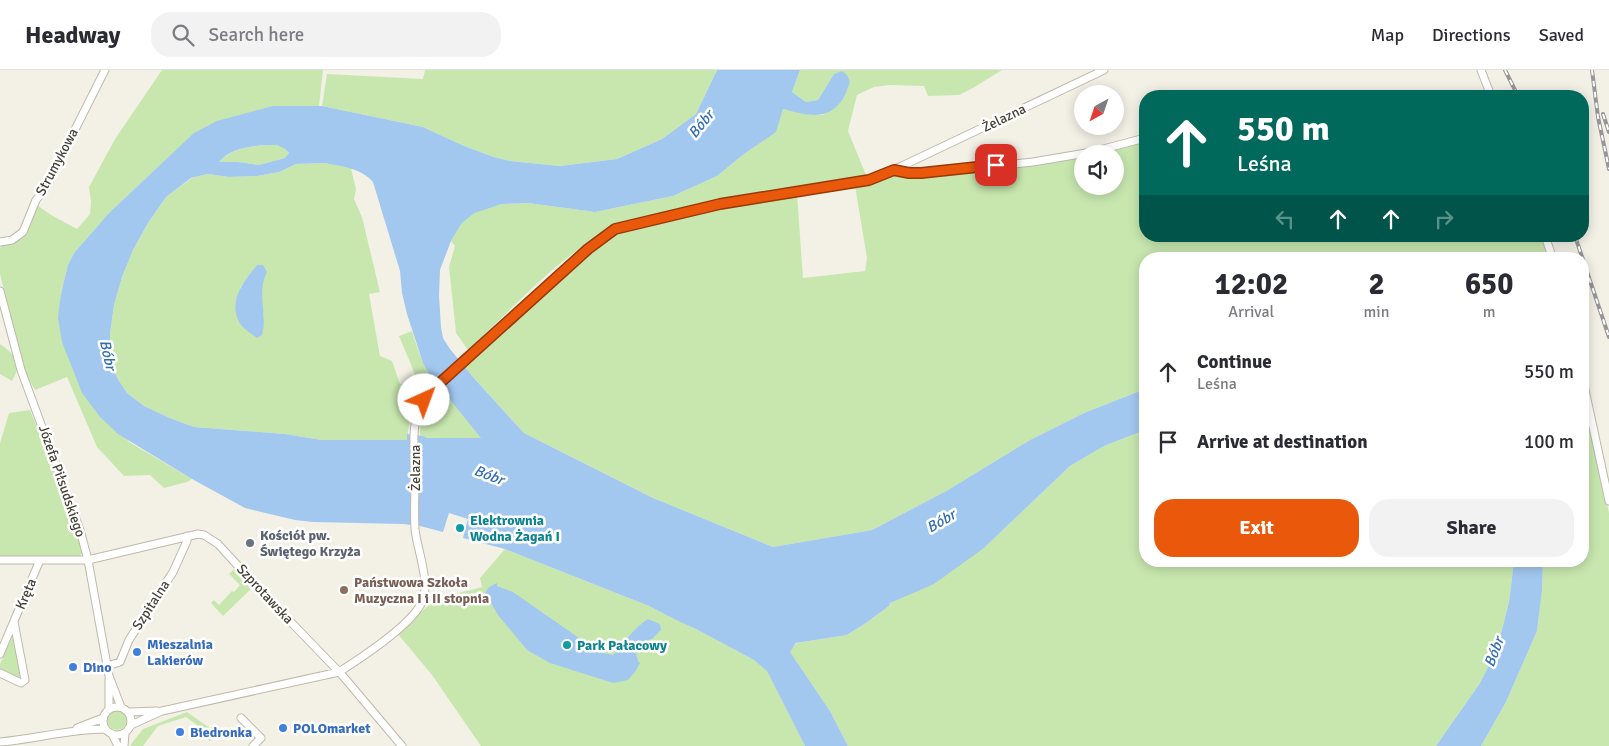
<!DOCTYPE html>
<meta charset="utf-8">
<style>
:root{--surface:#fff;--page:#f2f2f3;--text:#2b2b33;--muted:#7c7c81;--line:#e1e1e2;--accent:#ea580c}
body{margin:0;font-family:Signika,sans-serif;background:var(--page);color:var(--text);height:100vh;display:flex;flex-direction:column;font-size:19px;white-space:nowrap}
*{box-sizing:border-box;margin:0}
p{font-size:16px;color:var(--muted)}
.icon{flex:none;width:28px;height:28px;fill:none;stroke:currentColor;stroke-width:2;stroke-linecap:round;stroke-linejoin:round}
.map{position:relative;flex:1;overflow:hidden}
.panel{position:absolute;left:1139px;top:182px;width:450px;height:315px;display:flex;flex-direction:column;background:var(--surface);border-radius:20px;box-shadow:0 2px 12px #0003}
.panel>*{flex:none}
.top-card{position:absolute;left:1139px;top:20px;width:450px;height:152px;border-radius:20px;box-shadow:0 2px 12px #0003;background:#00695c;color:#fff;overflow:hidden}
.needle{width:32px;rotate:220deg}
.controls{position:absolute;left:1074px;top:15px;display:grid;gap:10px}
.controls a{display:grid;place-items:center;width:50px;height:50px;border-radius:50%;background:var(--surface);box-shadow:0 2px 12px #0003;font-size:25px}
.pin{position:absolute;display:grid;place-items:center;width:42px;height:42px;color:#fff;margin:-21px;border-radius:10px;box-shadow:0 2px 8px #0006}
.me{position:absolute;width:55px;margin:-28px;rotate:43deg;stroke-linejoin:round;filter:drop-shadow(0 0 4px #0008)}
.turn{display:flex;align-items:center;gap:18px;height:105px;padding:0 15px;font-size:22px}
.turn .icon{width:65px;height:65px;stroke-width:2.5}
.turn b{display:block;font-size:35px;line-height:42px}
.lanes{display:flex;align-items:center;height:48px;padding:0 15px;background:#0003;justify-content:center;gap:25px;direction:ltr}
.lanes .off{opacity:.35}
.eta{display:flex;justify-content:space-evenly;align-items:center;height:85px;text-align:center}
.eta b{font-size:30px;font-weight:800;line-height:35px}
.cta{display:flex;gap:10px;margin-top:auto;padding:10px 15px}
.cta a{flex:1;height:58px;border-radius:20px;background:var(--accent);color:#fff;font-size:20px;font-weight:800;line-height:58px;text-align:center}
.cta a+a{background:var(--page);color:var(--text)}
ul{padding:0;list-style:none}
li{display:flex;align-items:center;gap:15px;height:70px;padding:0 15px}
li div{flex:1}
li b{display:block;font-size:19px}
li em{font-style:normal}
header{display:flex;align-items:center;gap:30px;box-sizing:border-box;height:70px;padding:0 25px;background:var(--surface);border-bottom:1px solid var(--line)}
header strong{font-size:24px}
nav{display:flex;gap:28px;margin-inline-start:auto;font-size:18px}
.search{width:350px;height:45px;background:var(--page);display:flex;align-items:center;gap:12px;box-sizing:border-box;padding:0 18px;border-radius:20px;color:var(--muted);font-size:19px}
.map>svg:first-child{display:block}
.green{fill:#c8e7af;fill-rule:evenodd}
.water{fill:#a3c8f0;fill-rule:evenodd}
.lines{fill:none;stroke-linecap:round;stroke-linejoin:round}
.minor-casing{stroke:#beb9a9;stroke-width:9}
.minor{stroke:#fff;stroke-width:7}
.rail-casing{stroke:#969696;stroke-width:4}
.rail{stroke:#fff;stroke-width:2;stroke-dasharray:5.5;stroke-linecap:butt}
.route-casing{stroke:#983908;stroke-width:12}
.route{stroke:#ea580c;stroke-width:9}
.culture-dot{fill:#0f9aa8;stroke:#fff;stroke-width:2}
.worship-dot{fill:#6b7280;stroke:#fff;stroke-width:2}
.education-dot{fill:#8d6e63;stroke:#fff;stroke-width:2}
.shop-dot{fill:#3f7fe0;stroke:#fff;stroke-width:2}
.labels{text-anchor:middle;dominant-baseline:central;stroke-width:5;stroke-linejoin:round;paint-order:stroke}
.street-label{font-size:14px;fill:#464135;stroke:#fff}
.culture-label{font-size:14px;font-weight:bold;fill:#0d838f;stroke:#fff;text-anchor:start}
.worship-label{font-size:14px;font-weight:bold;fill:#5b616d;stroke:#fff;text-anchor:start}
.education-label{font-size:14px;font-weight:bold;fill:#785e54;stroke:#fff;text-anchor:start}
.shop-label{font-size:14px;font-weight:bold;fill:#366cbe;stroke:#fff;text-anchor:start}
.water-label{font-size:15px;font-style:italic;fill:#2f6cb1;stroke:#fff}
</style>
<header>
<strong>Headway</strong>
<div class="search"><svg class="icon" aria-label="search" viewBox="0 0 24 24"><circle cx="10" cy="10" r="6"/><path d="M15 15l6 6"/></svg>Search here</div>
<nav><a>Map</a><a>Directions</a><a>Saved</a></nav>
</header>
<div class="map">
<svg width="1609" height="676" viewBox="0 0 1609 676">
<rect width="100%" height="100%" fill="#f3f1e6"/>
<path class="green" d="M162,0H323L319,36H273L162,93L109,143L74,183L68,195L63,215L60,230L74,301L83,323L129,372L192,409L187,412L164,418L150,405L124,406L97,377L67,307L35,320L25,303L0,204V179L2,173L22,167L37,135L51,145L77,159L90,144L91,132L89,117L115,69Z
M425,0H717L696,44L662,69L617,89L560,96L510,91L494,87L464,76L423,57L322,36L327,4L423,9Z
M800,0H1002L973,18L959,25L928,26L924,16L890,15L874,17L857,25L848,61L866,105L739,125L619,153C561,184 515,236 468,280L456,263L449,197L455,176L451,171L462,153L474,142L502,134L528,133L595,142L673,126L717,106L744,84L775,62L783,39L812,45H823L847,19L850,12L834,4L818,30L806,32L792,22Z
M1145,72V166H1541L1549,189H1145V319L1084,343L1030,370L948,420L872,460L773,477L653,428L524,363L465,298L579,193L611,167L625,160L721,135L797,124L803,208L865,201L867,188L855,116L879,111L896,105L912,107L943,103L1009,98L1082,87V116H1115V84H1102Z
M277,75L285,79L289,83L285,88L259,95L238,92L218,93C233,77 256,75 277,75Z
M325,93L351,98L356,119L354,129L362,147L380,222L369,224L380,286L392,291L400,314H406L418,328C412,341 407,356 408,370H322L285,364L194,357L170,348L144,336L127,323L119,311L113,299L110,286V264L114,235L122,207L133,180L148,153L166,127L192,108L208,104L229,107L257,106L279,102L296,94ZM257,195L262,211V235L264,248L240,218Z
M412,261C417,278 423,296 435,310L425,322L420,319L412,297L399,266Z
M0,274C8,279 18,288 17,298C17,302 14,307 12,311L0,304Z
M1583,314L1609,443V676H1481L1506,632L1537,561L1542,521L1543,491H1582Z
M442,318L482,368H427L420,365C421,344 427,333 442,318Z
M30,340C49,387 71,434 82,483L80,486L0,487V373L9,343Z
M1145,360V491H1514L1509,532L1497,579L1480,613L1436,676H848L830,641L789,581L797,573L847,565L866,553L889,536L890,533L902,527L984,478L1070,396L1104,376Z
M505,479L649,536L680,552L694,558L754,590L767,600L805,676H481L432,605L397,563L429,535L447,526L482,517L480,508Z
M234,499L252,518L223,546L211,533L214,530L219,535L232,521L234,522L240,515L229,504Z
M12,568L14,569L21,607L19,609L0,600V594Z
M107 650a10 10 0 1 1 20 0a10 10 0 1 1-20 0Z
M187,642L217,663L210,671L199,661L200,657L186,647L158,656L143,676H131V674L143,659Z"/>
<path class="water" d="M717,0H800L792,22L806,32L818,30L834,4L842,1L847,5L850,12C848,17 846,25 842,30C827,52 806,45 783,39L776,62L744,84L717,106L673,126L595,142L528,133L502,134L474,143L462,153L451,171L440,200L439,225L441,257L443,268L450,279L473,307L524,363L653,428L773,477L872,460L948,420L1030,370L1084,343L1145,319V360L1104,376L1070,396L984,478L934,514L890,533L889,536L866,553L847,565L796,573L790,582L830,641L848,676H805L767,601L754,590L694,558L680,552L649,536L505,479L463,468L468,449L449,443L443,462L420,456L403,454L313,452L295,450L245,438L192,409L118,364L100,347L82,323L62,272L58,248L60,230L63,215L68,195L74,183L109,143L162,93L194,63L217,51L273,36H322L423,57L464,76L494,87L510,91L560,96L617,89L662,69L696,44ZM277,75L285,79L289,83L285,88L259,95L238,92H219C232,76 258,75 277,75ZM325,93C343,97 361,98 373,112L400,201L402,223L407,244L423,293L430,305L481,368H427L423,366L407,364V370H322L285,364L194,357L170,348L144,336L127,323L119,311L113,299L110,286V264L114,235L122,207L133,180L148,153L166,127L191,108L208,104L229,107L257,106L279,102L296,94Z
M257,195H263L267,202C256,223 268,244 262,265L257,268C252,264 242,258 239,252C228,230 244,211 257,195Z
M1514,491H1543L1542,521L1537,561L1506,632L1481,676H1436L1480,613L1497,579L1509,532Z
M497,513V516L513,522L599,582L613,585C625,573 633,558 648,549L660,554L661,560L652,569L643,571L636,583L638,591L640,593L635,602L628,610L613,613L550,593L527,580L498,545L485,523L489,517Z"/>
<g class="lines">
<g class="minor-casing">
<path id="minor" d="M1481,0L1491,26
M894,100L909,103H921L1033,92L1092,82L1145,68
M1545,166L1553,189
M0,172L12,170L23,162L36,130L45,119L105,0
M0,221L21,300L80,460L88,490L109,606L121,637
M1582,306L1609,431
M0,490H40
M0,584L40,490H88L198,464L204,465L218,474L261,521L342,605L402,676
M107,596L120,592L129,570L173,502L187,471V466
M0,603L21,613L25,610L14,552
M103 651a14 14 0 1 1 28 0a14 14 0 1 1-28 0Z
M109,638V609
M129,642L157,641
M241,648L261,668L253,676
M131,655L162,641L339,602C361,588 409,556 421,534C432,515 417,480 415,459C414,442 415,424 415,406C415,386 411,361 418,342C421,333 427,326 432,320L588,179L615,159L719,134L869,110L902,96L1104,0
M77,658L103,648
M112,664L118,676
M0,672C35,669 69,659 105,659
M124,676L125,663"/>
</g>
<use href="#minor" class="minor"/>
<g class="rail-casing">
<path id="rail" d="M1505,0L1518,26
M1592,0L1598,47L1609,99
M1603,44L1609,62
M1575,166L1609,267"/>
</g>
<use href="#rail" class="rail"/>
</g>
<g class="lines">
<g class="route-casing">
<path id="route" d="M424,330L432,320L588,179L615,159L720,134L869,110L894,100L909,103H921L996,95"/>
</g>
<use href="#route" class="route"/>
</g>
<g class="culture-dot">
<circle cx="460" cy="458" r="5"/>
<circle cx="567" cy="575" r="5"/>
</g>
<circle class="worship-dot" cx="250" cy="473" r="5"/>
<circle class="education-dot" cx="344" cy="520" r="5"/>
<g class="shop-dot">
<circle cx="137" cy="582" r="5"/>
<circle cx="73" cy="597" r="5"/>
<circle cx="283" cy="658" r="5"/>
<circle cx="180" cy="662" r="5"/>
</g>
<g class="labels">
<g class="street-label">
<text transform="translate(1004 48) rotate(-26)">Żelazna</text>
<text transform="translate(57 92) rotate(-62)">Strumykowa</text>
<text transform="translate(415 398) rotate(-90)">Żelazna</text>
<text transform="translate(62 411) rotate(71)">Józefa Piłsudskiego</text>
<text transform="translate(26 524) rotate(-67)">Kręta</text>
<text transform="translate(265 524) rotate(47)">Szprotawska</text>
<text transform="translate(151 535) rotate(-57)">Szpitalna</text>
</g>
<g class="culture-label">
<text x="470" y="450">Elektrownia<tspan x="470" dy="16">Wodna Żagań I</tspan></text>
<text x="577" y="575">Park Pałacowy</text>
</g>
<g class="worship-label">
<text x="260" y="465">Kościół pw.<tspan x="260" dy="16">Świętego Krzyża</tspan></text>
</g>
<g class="education-label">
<text x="354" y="512">Państwowa Szkoła<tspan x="354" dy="16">Muzyczna I i II stopnia</tspan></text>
</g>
<g class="shop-label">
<text x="147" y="574">Mieszalnia<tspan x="147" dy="16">Lakierów</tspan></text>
<text x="83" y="597">Dino</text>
<text x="293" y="658">POLOmarket</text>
<text x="190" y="662">Biedronka</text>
</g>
<g class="water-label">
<text transform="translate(701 54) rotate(-51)">Bóbr</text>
<text transform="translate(108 285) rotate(77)">Bóbr</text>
<text transform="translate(489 405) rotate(21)">Bóbr</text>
<text transform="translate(941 451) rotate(-30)">Bóbr</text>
<text transform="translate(1494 582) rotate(-69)">Bóbr</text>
</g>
</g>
</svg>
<div class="controls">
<a><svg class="needle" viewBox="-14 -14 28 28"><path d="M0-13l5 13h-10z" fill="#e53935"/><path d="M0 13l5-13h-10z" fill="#7c7c81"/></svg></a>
<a><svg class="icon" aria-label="sound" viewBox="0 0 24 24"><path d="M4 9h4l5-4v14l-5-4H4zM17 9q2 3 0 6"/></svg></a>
</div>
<div class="pin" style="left:996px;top:95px;background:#d93025"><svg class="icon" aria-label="arrive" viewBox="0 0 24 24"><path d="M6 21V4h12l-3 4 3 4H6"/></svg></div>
<svg class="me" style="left:424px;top:330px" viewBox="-20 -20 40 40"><circle r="19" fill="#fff"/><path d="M0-13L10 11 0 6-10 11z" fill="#ea580c"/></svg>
<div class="top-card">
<div class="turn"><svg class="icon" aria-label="ahead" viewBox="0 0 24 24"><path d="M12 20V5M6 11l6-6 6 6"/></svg><div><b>550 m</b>Leśna</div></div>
<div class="lanes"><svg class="icon off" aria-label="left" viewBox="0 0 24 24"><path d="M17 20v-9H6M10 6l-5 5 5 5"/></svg><svg class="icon" aria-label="ahead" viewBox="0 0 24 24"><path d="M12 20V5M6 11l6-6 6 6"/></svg><svg class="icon" aria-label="ahead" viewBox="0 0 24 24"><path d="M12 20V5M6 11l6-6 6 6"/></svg><svg class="icon off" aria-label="right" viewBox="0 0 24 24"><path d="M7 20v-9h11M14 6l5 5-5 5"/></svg></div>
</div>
<section class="panel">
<div class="eta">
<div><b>12:02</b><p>Arrival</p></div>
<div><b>2</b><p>min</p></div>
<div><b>650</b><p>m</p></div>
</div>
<ul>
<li><svg class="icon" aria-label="ahead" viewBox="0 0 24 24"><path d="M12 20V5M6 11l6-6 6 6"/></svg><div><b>Continue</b><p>Leśna</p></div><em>550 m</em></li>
<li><svg class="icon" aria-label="arrive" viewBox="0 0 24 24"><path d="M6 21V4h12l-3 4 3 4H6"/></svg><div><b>Arrive at destination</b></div><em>100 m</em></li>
</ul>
<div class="cta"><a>Exit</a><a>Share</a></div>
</section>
</div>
